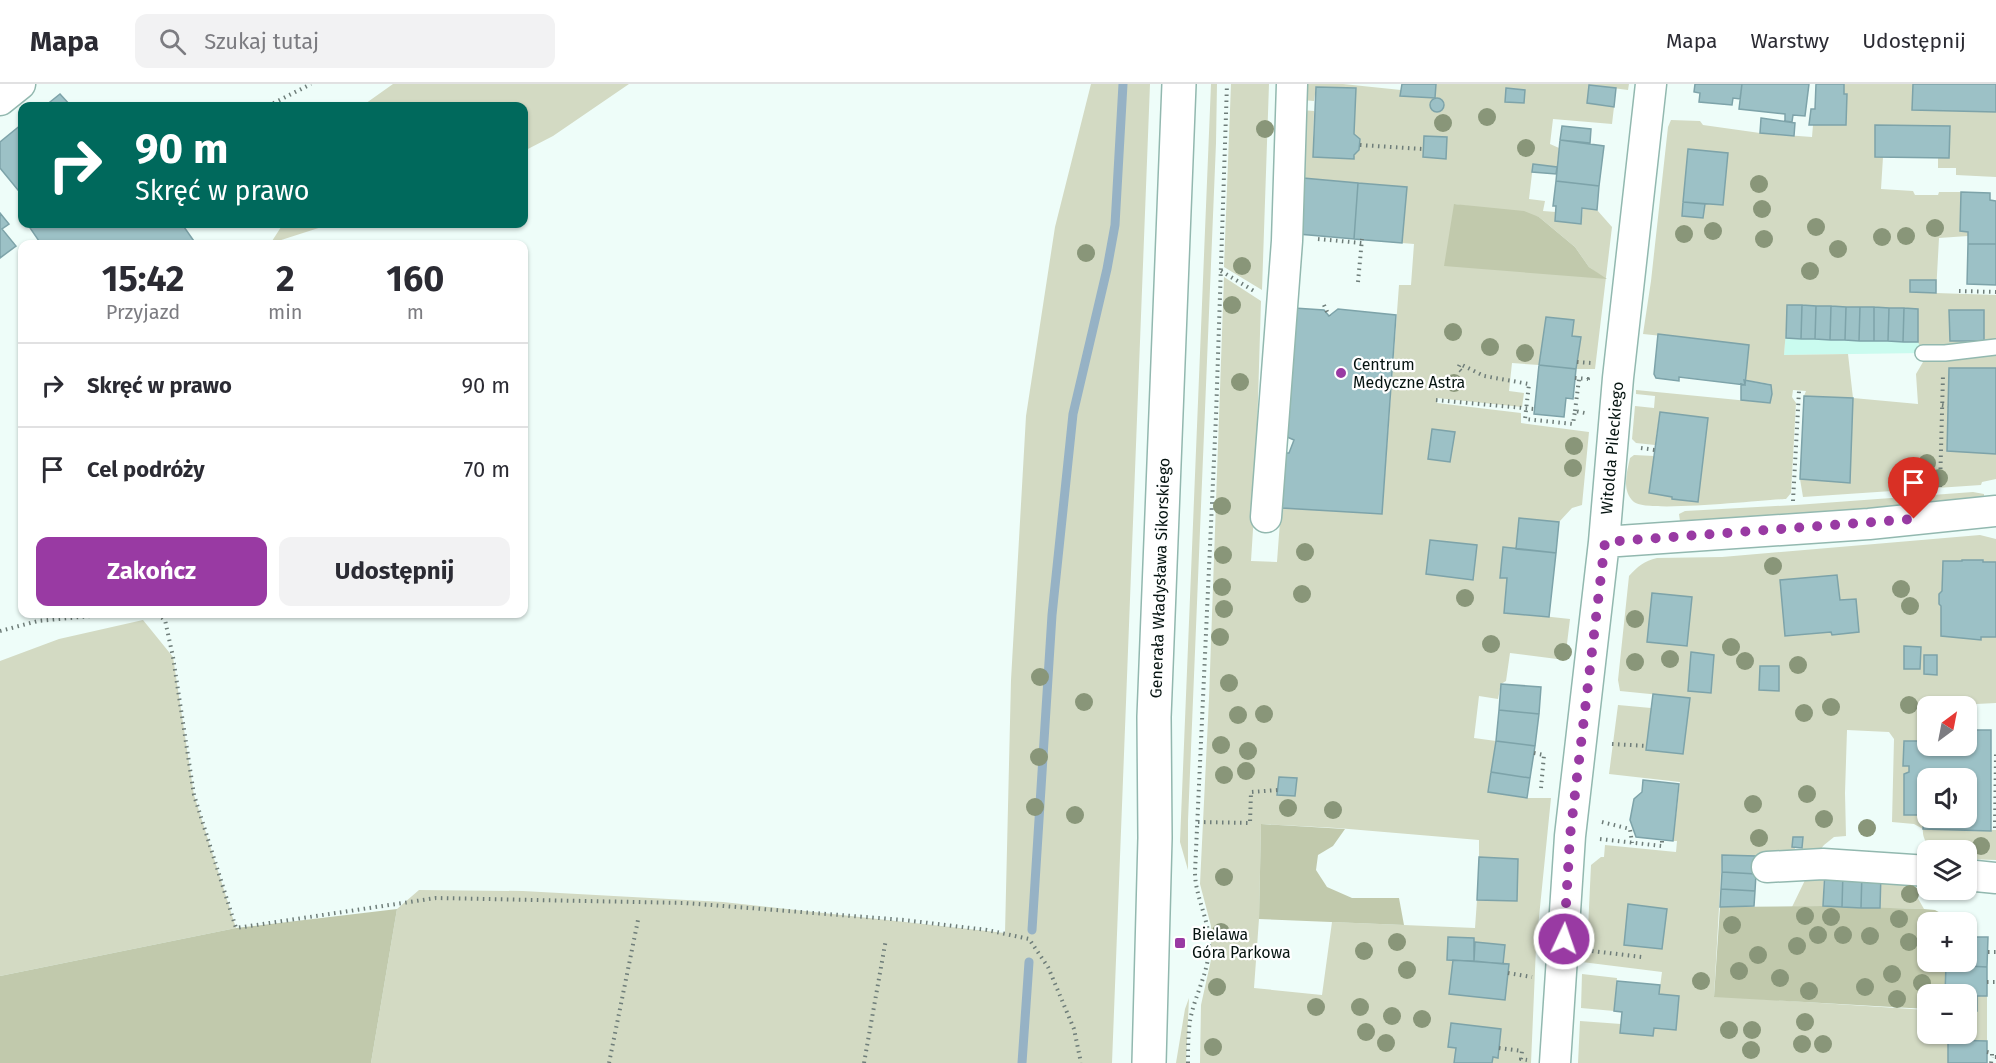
<!DOCTYPE html>
<html lang="pl">
<meta charset="utf-8">
<style>
:root{--surface:#fff;--page:#f2f2f3;--text:#2b2b33;--muted:#7c7c81;--line:#e1e1e2;--accent:#993aa3}
body{margin:0;font-family:"Fira Sans",sans-serif;background:var(--page);color:var(--text);height:100vh;display:flex;flex-direction:column;font-size:22px;white-space:nowrap}
*{box-sizing:border-box;margin:0}
p{font-size:20px;color:var(--muted)}
.icon{flex:none;width:33px;height:33px;fill:none;stroke:currentColor;stroke-width:2;stroke-linecap:round;stroke-linejoin:round}
.map{position:relative;flex:1;overflow:hidden}
.side{position:absolute;left:18px;top:156px;width:510px;height:378px;display:flex;flex-direction:column;background:var(--surface);border-radius:12px;box-shadow:0 2px 4px #0004}
.side>*{flex:none}
.hud{position:absolute;left:18px;top:18px;width:510px;height:126px;border-radius:12px;box-shadow:0 2px 4px #0004;background:#00695c;color:#fff;overflow:hidden}
.needle{width:39px;rotate:32deg}
.controls{position:absolute;left:1917px;top:612px;display:grid;gap:12px}
.controls a{display:grid;place-items:center;width:60px;height:60px;border-radius:12px;background:var(--surface);box-shadow:0 2px 4px #0004;font-size:30px}
.pin{position:absolute;display:grid;place-items:center;width:51px;height:51px;color:#fff;margin:-62px -26px;border-radius:50% 50% 50% 0;rotate:-45deg;box-shadow:0 0 6px #0007}
.pin .icon{rotate:45deg}
.me{position:absolute;width:66px;margin:-33px;rotate:3deg;stroke-linejoin:round;filter:drop-shadow(0 0 4px #0008)}
.turn{display:flex;align-items:center;gap:21px;height:126px;padding:0 18px;font-size:27px}
.turn .icon{width:78px;height:78px;stroke-width:2.5}
.turn b{display:block;font-size:42px;line-height:51px}
.eta{display:flex;justify-content:space-evenly;align-items:center;height:102px;text-align:center}
.eta b{font-size:36px;font-weight:700;line-height:42px}
.cta{display:flex;gap:12px;margin-top:auto;padding:12px 18px}
.cta a{flex:1;height:69px;border-radius:12px;background:var(--accent);color:#fff;font-size:24px;font-weight:700;line-height:69px;text-align:center}
.cta a+a{background:var(--page);color:var(--text)}
ul{padding:0;list-style:none}
li{display:flex;align-items:center;gap:18px;height:84px;padding:0 18px;border-top:2px solid var(--line)}
li div{flex:1}
li b{display:block;font-size:22px}
li em{font-style:normal}
header{display:flex;align-items:center;gap:36px;box-sizing:border-box;height:84px;padding:0 30px;background:var(--surface);border-bottom:2px solid var(--line)}
header strong{font-size:28px}
nav{display:flex;gap:33px;margin-inline-start:auto;font-size:21px}
.search{width:420px;height:54px;background:var(--page);display:flex;align-items:center;gap:15px;box-sizing:border-box;padding:0 21px;border-radius:12px;color:var(--muted);font-size:22px}
.map>svg:first-child{display:block}
.built{fill:#cafbef}
.green{fill:#d3dac3;fill-rule:evenodd}
.forest{fill:#c1c9ac}
.lines{fill:none;stroke-linecap:round;stroke-linejoin:round}
.stream{stroke:#96b2c5;stroke-width:9}
.building{fill:#9cc1c6;stroke:#7da3a9;stroke-width:1.5;fill-rule:evenodd}
.service-casing{stroke:#92b8af;stroke-width:18}
.minor-casing{stroke:#92b8af;stroke-width:33}
.secondary-casing{stroke:#92b8af;stroke-width:36}
.path{stroke:#6e7d79;stroke-width:4;stroke-dasharray:1.5 4.5;stroke-linecap:butt}
.service{stroke:#fff;stroke-width:15}
.minor{stroke:#fff;stroke-width:30}
.secondary{stroke:#fff;stroke-width:33}
.tree{fill:#899679}
.route{stroke:#993aa3;stroke-width:10;stroke-dasharray:0 18}
.poi-dot{fill:#993aa3;stroke:#fff;stroke-width:2}
.labels{text-anchor:middle;dominant-baseline:central;stroke-width:4.5;stroke-linejoin:round;paint-order:stroke}
.poi-label{font-size:16px;fill:#051310;stroke:#fff;text-anchor:start}
.street-label{font-size:16px;fill:#051310;stroke:#fff}
</style>
<header>
<strong>Mapa</strong>
<div class="search"><svg class="icon" aria-label="search" viewBox="0 0 24 24"><circle cx="10" cy="10" r="6"/><path d="M15 15l6 6"/></svg>Szukaj tutaj</div>
<nav><a>Mapa</a><a>Warstwy</a><a>Udostępnij</a></nav>
</header>
<div class="map">
<svg width="1996" height="979" viewBox="0 0 1996 979">
<rect width="100%" height="100%" fill="#eefdf9"/>
<path class="built" d="M1918,210L1923,269L1784,271L1787,221Z"/>
<path class="green" d="M393,0H629L553,52L524,67V22H362Z
M1091,0H1150L1112,979H371L397,825L419,806L523,807L723,818L1005,849L1011,596L1026,332L1055,143Z
M1211,0H1217L1216,59L1188,737V786L1180,758Z
M1231,0H1269L1262,206L1224,183Z
M1304,0H1343L1401,6L1400,11L1435,13L1436,0H1629L1628,6L1589,1L1587,19L1614,23L1612,40L1553,35L1550,60L1559,64L1557,83L1533,81L1529,115L1545,117L1543,127L1556,128L1555,137L1581,140L1583,124L1597,126L1612,143L1595,285H1576L1581,253L1572,252L1574,236L1547,233L1539,281L1512,279L1509,307L1524,309L1522,323L1437,314V319L1521,329V339L1589,348L1582,421L1572,424L1559,438L1520,434L1516,465L1503,464L1500,493L1507,494L1504,528L1570,535L1565,576L1510,569L1506,597L1501,600L1498,615L1479,612L1474,654L1496,657L1488,708L1527,714H1551L1536,863L1531,979H1200L1201,921L1211,876V842L1200,800L1209,615L1224,193L1261,217L1255,414L1251,477L1277,478L1285,369L1282,424L1382,430L1399,201H1411L1414,160L1402,159L1406,103L1303,94L1301,26L1314,27L1313,73L1353,75L1360,56L1354,50L1356,4L1316,3L1314,17L1301,16ZM1454,120L1539,133L1575,163L1589,183L1605,195ZM1432,345L1454,348L1450,378L1428,375ZM1430,456L1477,461L1473,495L1426,490ZM1261,740L1337,744L1479,756V773L1518,775L1516,817L1477,816L1475,844L1332,838L1322,911L1254,904L1259,835Z
M1844,0H1913V26L1996,28V93L1956,91V84H1938V73L1949,74L1950,42L1876,41L1875,73H1883L1881,105L1913,107L1915,111H1938L1939,108H1961L1960,147L1968,148V152L1939,154L1936,209L1996,211V255L1984,257L1983,226H1950V257H1968L1923,269L1918,258V225L1788,221L1784,271L1848,270L1853,314L1918,320L1916,290L1923,278L1996,271V395L1982,398L1981,401L1803,413L1800,395L1850,399L1853,314L1804,312L1806,307L1793,306L1792,313L1796,319L1791,409L1786,415C1763,416 1646,429 1634,418C1621,407 1627,388 1630,374L1634,371L1654,372L1649,409L1672,413V415L1698,418L1708,334L1660,328L1655,361L1636,359L1632,355L1635,322L1654,324L1655,312L1636,310V306L1769,319L1772,310L1771,300L1744,296L1749,261L1643,250L1651,197L1668,43L1671,36L1700,37L1703,41L1760,49L1812,53L1813,41H1846L1847,10H1844Z
M283,140H331L275,158L272,157Z
M1973,408L1984,410V414L1981,417L1680,437L1679,430L1685,427L1796,421Z
M1980,451L1996,455V619L1937,622L1936,618L1923,619L1925,632L1927,631V657H1904L1903,681L1909,682V688L1924,731V745L1996,746V776L1967,775L1966,766H1934C1927,761 1922,754 1923,745L1914,740L1892,738L1894,655L1889,648L1847,646L1845,709L1846,752L1834,753L1824,761L1820,766L1801,777L1803,754L1793,753L1792,763L1795,764L1794,777C1770,776 1747,772 1722,771L1714,912L1927,926L1928,950H1966L1967,927H1977V912H1987V957L1948,956V979H1578L1580,937L1621,940L1620,949L1653,952L1654,944L1676,946L1679,912L1659,910L1662,888L1582,878L1587,866L1591,781L1601,773H1604L1605,761L1676,768L1677,757H1673L1680,698L1609,690L1618,621L1651,624L1647,666L1683,670L1690,614L1620,607L1618,596L1629,492C1638,482 1644,477 1657,474L1722,473ZM1691,569L1714,571L1711,609L1688,607ZM1760,582L1779,583L1778,607L1759,606Z
M143,536L173,573L194,711L236,844L0,892V577L59,555Z
M1881,788L1906,793L1924,825L1880,824Z
M1824,791L1823,822L1792,823L1807,792Z
M1582,890L1617,894L1614,927L1581,924Z
M1189,914L1186,979H1176L1185,925Z"/>
<path class="forest" d="M1454,120L1524,127L1539,133L1575,163L1589,183L1607,195L1444,182Z
M1261,740L1345,745L1333,762L1318,771L1316,786L1327,803L1352,814H1399L1404,841L1259,835Z
M1823,822L1924,825L1935,826L1946,832L1947,838H1928V878H1947L1945,910H1928L1927,925L1714,913L1720,823Z
M397,825L371,979H0V892L236,844Z"/>
<g class="lines">
<path class="stream" d="M1032,846L1052,531L1073,330L1107,185L1115,141L1123,0
M1022,979L1029,878"/>
</g>
<path class="building" d="M1402,0H1436L1435,14L1400,12Z
M1695,0H1742L1740,15L1733,14L1732,21L1699,18L1700,9L1694,8Z
M1742,0H1809L1805,32L1793,31L1792,38L1785,37V30L1739,25Z
M1816,0H1844V10H1847L1846,41H1809L1811,25H1815Z
M1913,0H1996V28L1912,26Z
M1589,1L1616,4L1614,23L1587,19Z
M1316,3L1356,4L1354,50L1360,55L1359,66L1354,71V75L1313,73Z
M1506,4L1525,6L1524,19L1505,18Z
M60,10L71,22H45Z
M1430 21a7 7 0 1 1 14 0a7 7 0 1 1-14 0Z
M1761,34L1795,39L1794,52L1760,49Z
M22,40V111L0,84V58Z
M1875,41L1950,42L1949,74L1875,73Z
M1562,42L1591,45L1590,59L1560,56Z
M1424,52L1447,53L1446,75L1423,73Z
M1560,56L1604,62L1599,102L1556,97Z
M1688,65L1728,69L1723,121L1683,118Z
M1533,80L1557,83L1556,90L1532,88Z
M1303,94L1358,99L1354,155L1298,150Z
M1556,97L1599,102L1597,126L1582,124L1581,140L1555,137L1556,122H1553Z
M1358,99L1407,103L1402,159L1354,155Z
M1961,108L1990,109V116L1996,117V160H1968V148L1960,147Z
M1683,118L1705,120L1703,134L1682,132Z
M0,129L9,140L2,145L16,162L0,174Z
M31,140H182L196,160H41L28,141Z
M1968,160H1996V201L1967,200Z
M1910,196H1936V209L1910,208Z
M1787,221H1802L1801,255L1786,254Z
M1802,221L1816,222L1815,255H1801Z
M1816,222H1831L1830,256L1815,255Z
M1831,222L1846,223L1845,256H1830Z
M1846,223H1860L1859,257L1845,256Z
M1860,223H1874V257H1859Z
M1874,223L1889,224L1888,257H1874Z
M1294,224L1324,226L1329,232L1338,225L1396,231L1382,430L1282,424L1285,369H1289L1294,356L1287,353L1286,347Z
M1889,224H1904L1903,258L1888,257Z
M1904,224L1918,225V258H1903Z
M1949,226H1984V257H1950Z
M1546,233L1574,236L1572,252L1581,253L1576,285L1539,281Z
M1658,250L1749,261L1745,301L1679,293V297L1656,294L1654,290Z
M1539,281L1576,285L1573,315L1566,314L1564,333L1534,330Z
M1949,284H1996V370L1947,367Z
M1744,296L1771,301L1772,310L1770,319L1741,316V300L1745,301Z
M1804,312L1853,314L1850,399L1800,395Z
M1660,328L1708,334L1698,418L1672,415V413L1649,409Z
M1432,345L1455,348L1450,378L1428,375Z
M1519,434L1559,438L1556,469L1516,465Z
M1430,456L1477,461L1473,496L1426,490Z
M1503,463L1556,469L1549,533L1504,529L1507,494H1500Z
M1962,476H1983V478H1996V553H1981V556L1941,552V522L1939,520V510L1942,507L1943,477H1962Z
M1837,491L1840,516L1856,515L1859,548L1832,551L1831,548L1785,552L1780,496Z
M1652,509L1692,513L1687,562L1647,558Z
M1904,562L1921,563L1920,585H1904Z
M1691,568L1714,571L1711,609L1688,607Z
M1924,571H1937V591L1924,590Z
M1760,582H1779V607L1759,606Z
M1501,600L1541,603L1539,630L1499,626Z
M1653,610L1690,614L1683,670L1646,666Z
M1937,618V622H1928V631L1924,632L1923,619Z
M1499,626L1539,630L1535,662L1496,657Z
M1966,646H1991V747L1923,745L1924,731H1904V690L1909,688V682H1903L1904,657H1928V662H1966ZM1928,694H1966V734H1928Z
M1496,657L1535,662L1530,694L1491,688Z
M1491,688L1530,694L1527,714L1488,708Z
M1279,693L1297,694L1295,712L1277,711Z
M1643,696L1679,700L1673,757L1636,753L1630,736L1634,715L1642,708Z
M1793,753H1803L1802,764L1792,763Z
M1722,771L1756,772V790L1722,788Z
M1479,773L1518,775L1517,817L1477,816Z
M1825,786L1843,787L1842,823L1823,822Z
M1843,787L1862,788L1861,824L1842,823Z
M1722,788L1756,790L1755,807L1721,805Z
M1862,788H1881L1880,824H1861Z
M1721,805L1755,807L1754,822L1720,823Z
M1628,820L1667,825L1662,865L1624,861Z
M1448,853L1474,854V877L1447,876Z
M1966,853H1988L1987,883L1946,881V878H1966Z
M1475,858L1505,861L1503,880L1474,877Z
M1453,876L1509,880L1505,916L1449,910Z
M1946,881L1987,883V912H1977V927H1966V910H1945Z
M1617,897L1660,901L1659,910L1679,912L1676,946L1654,944L1653,952L1620,949L1622,928L1614,927Z
M1451,939L1501,945L1498,974L1493,973L1492,979H1454L1456,964L1448,963Z
M1948,956L1987,957V979H1948Z"/>
<g class="lines">
<g class="service-casing">
<path id="service" d="M1923,269H1945L1996,263"/>
</g>
<g class="minor-casing">
<path id="minor" d="M0,16L20,0
M1266,433L1287,157L1292,0
M1604,458L1869,440L1996,427
M1767,783L1823,780L1928,787
M1966,791L1996,794
M1555,979L1570,752L1604,458L1618,294L1651,0"/>
</g>
<g class="secondary-casing">
<path id="secondary" d="M1149,979L1155,754L1154,633L1179,0"/>
</g>
<path class="path" d="M268,22L311,0
M1360,61L1423,65
M1318,155L1362,159
M1221,187L1254,207
M1358,198L1362,155
M1959,207L1996,208
M1324,221L1329,232
M1577,278L1591,279
M1461,287L1458,284L1460,280L1484,292L1529,300L1525,335L1573,340L1575,327L1585,329
M1575,294L1588,295L1587,297
M1436,316L1534,325
M1942,321L1948,322
M1575,327L1579,295
M1641,364L1655,366
M1940,403L1943,291
M1793,417L1799,307
M157,530L165,536L173,573L194,711L236,844L436,814L685,819L904,836L987,846L1029,855L1048,883L1074,945L1081,979
M0,547L38,537L112,530
M1612,660L1647,662
M1534,669L1544,671L1541,704
M1198,738L1250,739L1251,708L1278,706
M1602,738L1630,745L1632,759
M1995,744L1996,669
M1600,755L1662,762V756
M1592,867L1642,873
M1988,868H1996
M1508,889L1532,893
M1987,898H1996
M1499,964L1522,967L1521,975L1527,976
M1987,968L1992,969V973H1996
M609,979L638,836
M864,979L886,855
M1188,979C1188,965 1188,951 1190,937C1194,913 1208,890 1209,865C1211,838 1195,814 1195,788L1216,332L1227,0
M1991,979L1992,973"/>
<use href="#service" class="service"/>
<use href="#minor" class="minor"/>
<use href="#secondary" class="secondary"/>
</g>
<g class="tree">
<circle cx="1487" cy="33" r="9"/>
<circle cx="1443" cy="39" r="9"/>
<circle cx="1265" cy="45" r="9"/>
<circle cx="1526" cy="64" r="9"/>
<circle cx="1759" cy="100" r="9"/>
<circle cx="1762" cy="125" r="9"/>
<circle cx="1816" cy="143" r="9"/>
<circle cx="1935" cy="144" r="9"/>
<circle cx="1713" cy="147" r="9"/>
<circle cx="1684" cy="150" r="9"/>
<circle cx="1906" cy="152" r="9"/>
<circle cx="1882" cy="153" r="9"/>
<circle cx="1764" cy="155" r="9"/>
<circle cx="1838" cy="165" r="9"/>
<circle cx="1086" cy="169" r="9"/>
<circle cx="1242" cy="182" r="9"/>
<circle cx="1810" cy="187" r="9"/>
<circle cx="1232" cy="221" r="9"/>
<circle cx="1453" cy="248" r="9"/>
<circle cx="1490" cy="263" r="9"/>
<circle cx="1525" cy="269" r="9"/>
<circle cx="1240" cy="298" r="9"/>
<circle cx="1454" cy="299" r="9"/>
<circle cx="1574" cy="362" r="9"/>
<circle cx="1927" cy="379" r="9"/>
<circle cx="1573" cy="384" r="9"/>
<circle cx="1907" cy="388" r="9"/>
<circle cx="1939" cy="394" r="9"/>
<circle cx="1222" cy="422" r="9"/>
<circle cx="1305" cy="468" r="9"/>
<circle cx="1223" cy="471" r="9"/>
<circle cx="1773" cy="482" r="9"/>
<circle cx="1222" cy="503" r="9"/>
<circle cx="1901" cy="505" r="9"/>
<circle cx="1302" cy="510" r="9"/>
<circle cx="1465" cy="514" r="9"/>
<circle cx="1910" cy="522" r="9"/>
<circle cx="1224" cy="525" r="9"/>
<circle cx="1635" cy="535" r="9"/>
<circle cx="1220" cy="553" r="9"/>
<circle cx="1491" cy="560" r="9"/>
<circle cx="1731" cy="563" r="9"/>
<circle cx="1563" cy="568" r="9"/>
<circle cx="1670" cy="575" r="9"/>
<circle cx="1745" cy="577" r="9"/>
<circle cx="1635" cy="578" r="9"/>
<circle cx="1798" cy="581" r="9"/>
<circle cx="1040" cy="593" r="9"/>
<circle cx="1229" cy="599" r="9"/>
<circle cx="1084" cy="618" r="9"/>
<circle cx="1909" cy="621" r="9"/>
<circle cx="1831" cy="623" r="9"/>
<circle cx="1804" cy="629" r="9"/>
<circle cx="1264" cy="630" r="9"/>
<circle cx="1238" cy="631" r="9"/>
<circle cx="1221" cy="661" r="9"/>
<circle cx="1248" cy="667" r="9"/>
<circle cx="1039" cy="673" r="9"/>
<circle cx="1246" cy="687" r="9"/>
<circle cx="1224" cy="691" r="9"/>
<circle cx="1807" cy="710" r="9"/>
<circle cx="1753" cy="720" r="9"/>
<circle cx="1035" cy="723" r="9"/>
<circle cx="1288" cy="724" r="9"/>
<circle cx="1333" cy="726" r="9"/>
<circle cx="1075" cy="731" r="9"/>
<circle cx="1824" cy="735" r="9"/>
<circle cx="1867" cy="744" r="9"/>
<circle cx="1759" cy="754" r="9"/>
<circle cx="1981" cy="762" r="9"/>
<circle cx="1224" cy="793" r="9"/>
<circle cx="1910" cy="810" r="9"/>
<circle cx="1805" cy="832" r="9"/>
<circle cx="1831" cy="833" r="9"/>
<circle cx="1899" cy="835" r="9"/>
<circle cx="1732" cy="841" r="9"/>
<circle cx="1221" cy="848" r="9"/>
<circle cx="1818" cy="851" r="9"/>
<circle cx="1843" cy="851" r="9"/>
<circle cx="1870" cy="852" r="9"/>
<circle cx="1397" cy="858" r="9"/>
<circle cx="1909" cy="858" r="9"/>
<circle cx="1797" cy="862" r="9"/>
<circle cx="1364" cy="867" r="9"/>
<circle cx="1758" cy="871" r="9"/>
<circle cx="1407" cy="886" r="9"/>
<circle cx="1739" cy="887" r="9"/>
<circle cx="1892" cy="890" r="9"/>
<circle cx="1780" cy="894" r="9"/>
<circle cx="1701" cy="897" r="9"/>
<circle cx="1922" cy="899" r="9"/>
<circle cx="1217" cy="903" r="9"/>
<circle cx="1865" cy="903" r="9"/>
<circle cx="1809" cy="907" r="9"/>
<circle cx="1897" cy="915" r="9"/>
<circle cx="1316" cy="923" r="9"/>
<circle cx="1360" cy="923" r="9"/>
<circle cx="1392" cy="932" r="9"/>
<circle cx="1422" cy="935" r="9"/>
<circle cx="1805" cy="938" r="9"/>
<circle cx="1729" cy="946" r="9"/>
<circle cx="1752" cy="946" r="9"/>
<circle cx="1366" cy="948" r="9"/>
<circle cx="1386" cy="959" r="9"/>
<circle cx="1802" cy="960" r="9"/>
<circle cx="1823" cy="960" r="9"/>
<circle cx="1213" cy="963" r="9"/>
<circle cx="1751" cy="966" r="9"/>
</g>
<g class="lines">
<path class="route" d="M1564,855L1570,752L1605,458L1914,435"/>
</g>
<g class="poi-dot">
<circle cx="1341" cy="289" r="6"/>
<rect x="1174" y="853" width="12" height="12" rx="3"/>
</g>
<g class="labels">
<g class="poi-label">
<text x="1353" y="280">Centrum<tspan x="1353" dy="18">Medyczne Astra</tspan></text>
<text x="1192" y="850">Bielawa<tspan x="1192" dy="18">Góra Parkowa</tspan></text>
</g>
<g class="street-label">
<text transform="translate(1612 364) rotate(-85)">Witolda Pileckiego</text>
<text transform="translate(1160 494) rotate(-88)">Generała Władysława Sikorskiego</text>
</g>
</g>
</svg>
<div class="controls">
<a><svg class="needle" viewBox="-14 -14 28 28"><path d="M0-13l5 13h-10z" fill="#e53935"/><path d="M0 13l5-13h-10z" fill="#7c7c81"/></svg></a>
<a><svg class="icon" aria-label="sound" viewBox="0 0 24 24"><path d="M4 9h4l5-4v14l-5-4H4zM17 9q2 3 0 6"/></svg></a>
<a><svg class="icon" aria-label="layers" viewBox="0 0 24 24"><path d="M12 4l9 5-9 5-9-5zM3 14l9 5 9-5"/></svg></a>
<a>+</a>
<a>−</a>
</div>
<div class="pin" style="left:1914px;top:435px;background:#d93025"><svg class="icon" aria-label="arrive" viewBox="0 0 24 24"><path d="M6 21V4h12l-3 4 3 4H6"/></svg></div>
<svg class="me" style="left:1564px;top:855px" viewBox="-20 -20 40 40"><circle r="17" fill="#993aa3" stroke="#fff" stroke-width="3"/><path d="M0-11L8 9 0 5-8 9z" fill="#fff"/></svg>
<div class="hud">
<div class="turn"><svg class="icon" aria-label="right" viewBox="0 0 24 24"><path d="M7 20v-9h11M14 6l5 5-5 5"/></svg><div><b>90 m</b>Skręć w prawo</div></div>
</div>
<section class="side">
<div class="eta">
<div><b>15:42</b><p>Przyjazd</p></div>
<div><b>2</b><p>min</p></div>
<div><b>160</b><p>m</p></div>
</div>
<ul>
<li><svg class="icon" aria-label="right" viewBox="0 0 24 24"><path d="M7 20v-9h11M14 6l5 5-5 5"/></svg><div><b>Skręć w prawo</b></div><em>90 m</em></li>
<li><svg class="icon" aria-label="arrive" viewBox="0 0 24 24"><path d="M6 21V4h12l-3 4 3 4H6"/></svg><div><b>Cel podróży</b></div><em>70 m</em></li>
</ul>
<div class="cta"><a>Zakończ</a><a>Udostępnij</a></div>
</section>
</div>
